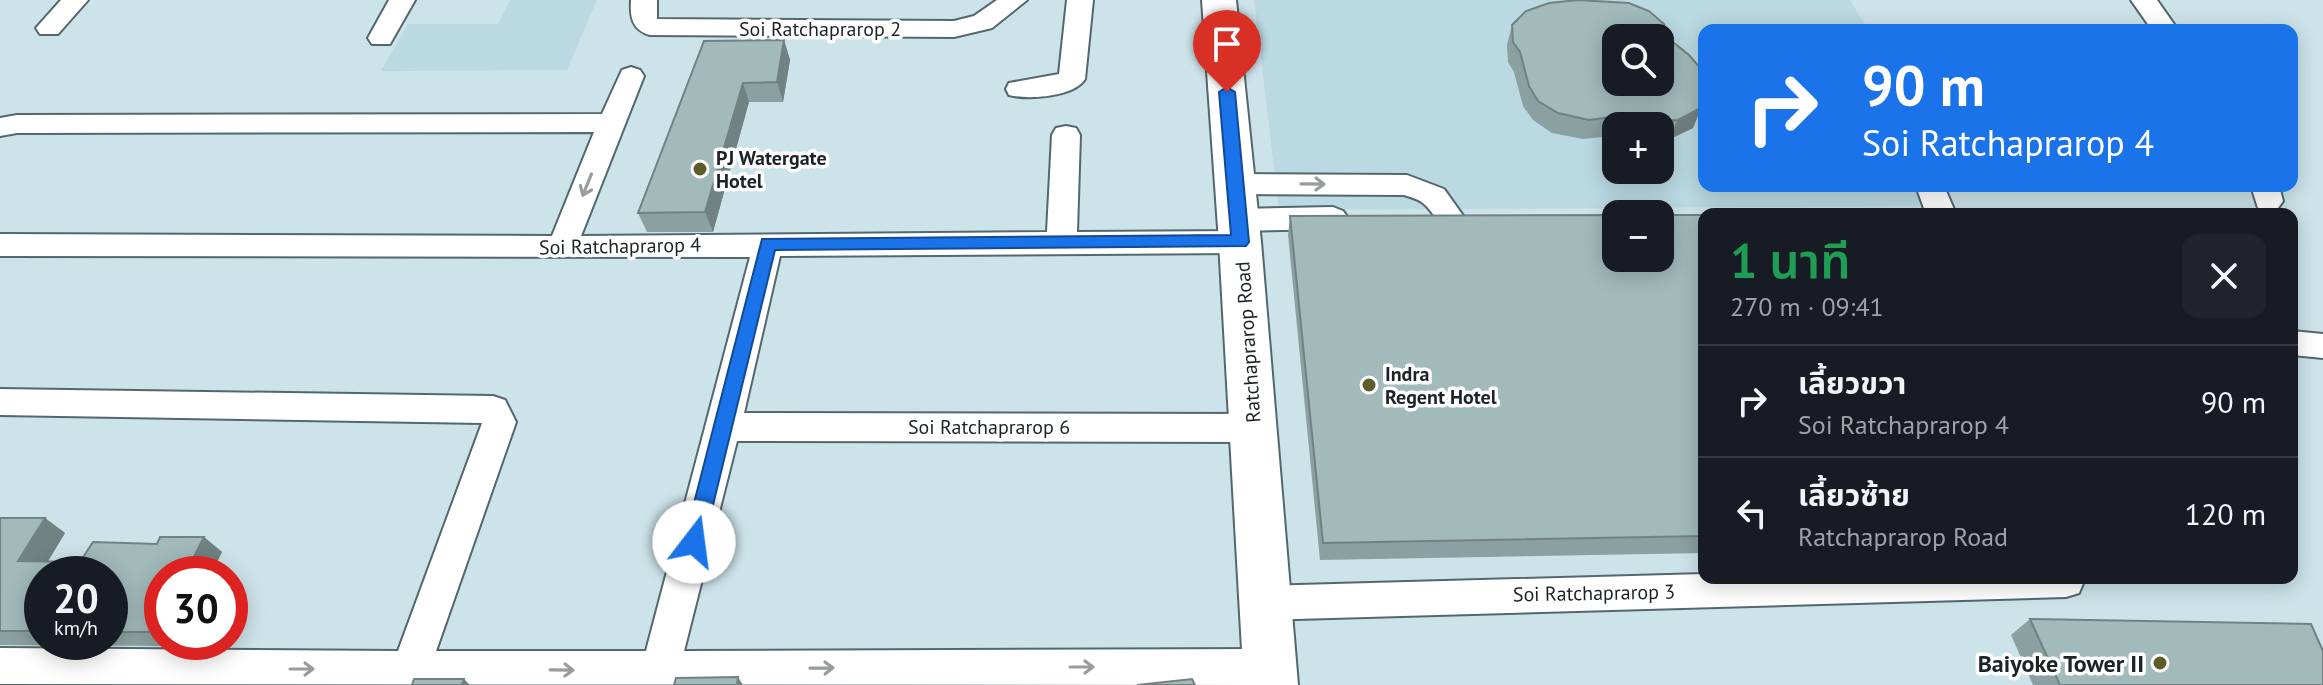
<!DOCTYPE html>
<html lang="th">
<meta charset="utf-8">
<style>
:root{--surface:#171b24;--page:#20242c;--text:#f1f3f6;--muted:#9ea1a6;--line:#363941}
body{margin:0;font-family:"PT Sans","Noto Sans Thai",sans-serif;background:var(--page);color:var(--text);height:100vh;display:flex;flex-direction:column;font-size:30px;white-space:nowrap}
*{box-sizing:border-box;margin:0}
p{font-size:26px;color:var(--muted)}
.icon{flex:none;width:44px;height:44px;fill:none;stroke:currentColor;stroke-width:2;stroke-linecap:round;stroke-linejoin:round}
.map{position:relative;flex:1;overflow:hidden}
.details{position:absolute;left:1698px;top:208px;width:600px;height:376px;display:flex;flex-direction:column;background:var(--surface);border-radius:16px;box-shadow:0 4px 20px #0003}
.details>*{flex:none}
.guide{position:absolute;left:1698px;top:24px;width:600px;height:168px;border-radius:16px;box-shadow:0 4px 20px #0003;background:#1a73e8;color:#fff;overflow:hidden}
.fabs{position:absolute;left:1602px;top:24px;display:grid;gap:16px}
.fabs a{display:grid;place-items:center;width:72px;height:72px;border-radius:16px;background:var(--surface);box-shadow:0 4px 20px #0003;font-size:40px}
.speed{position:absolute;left:24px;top:556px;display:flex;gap:16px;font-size:40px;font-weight:700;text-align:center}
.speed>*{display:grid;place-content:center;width:104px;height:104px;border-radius:50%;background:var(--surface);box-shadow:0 4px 20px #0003;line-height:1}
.speed small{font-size:20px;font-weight:400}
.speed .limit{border:12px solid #d22;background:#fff;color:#111}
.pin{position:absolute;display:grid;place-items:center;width:68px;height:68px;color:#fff;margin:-82px -34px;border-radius:50% 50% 50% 0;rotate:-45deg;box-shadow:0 0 8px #0007}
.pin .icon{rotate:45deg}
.me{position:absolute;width:88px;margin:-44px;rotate:15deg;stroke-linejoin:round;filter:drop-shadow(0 0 6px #0008)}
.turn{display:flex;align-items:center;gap:28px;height:168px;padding:0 32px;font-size:36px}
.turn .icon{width:104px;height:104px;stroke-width:2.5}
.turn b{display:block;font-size:56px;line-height:68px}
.round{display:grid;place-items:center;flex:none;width:84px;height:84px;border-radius:16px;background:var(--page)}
.headline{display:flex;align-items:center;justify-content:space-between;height:136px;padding:0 32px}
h1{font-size:48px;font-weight:600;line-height:60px;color:#1e9e55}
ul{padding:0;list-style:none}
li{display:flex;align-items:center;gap:24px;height:112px;padding:0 32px;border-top:2px solid var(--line)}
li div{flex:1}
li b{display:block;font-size:30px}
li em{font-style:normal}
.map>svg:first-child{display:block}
.built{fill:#bad9e2;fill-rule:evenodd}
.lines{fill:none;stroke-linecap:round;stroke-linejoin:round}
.street-casing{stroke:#53686d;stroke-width:4}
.secondary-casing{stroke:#53686d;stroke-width:4}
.street{fill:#fff;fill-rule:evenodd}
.secondary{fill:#fff;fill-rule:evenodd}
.wall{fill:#8ba0a0;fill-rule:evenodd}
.shaded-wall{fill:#718282}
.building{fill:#a2baba;stroke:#718282;stroke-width:2;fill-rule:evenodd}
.oneway{stroke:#989c9d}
.route{fill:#1a73e8;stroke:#114b97;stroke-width:2}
.poi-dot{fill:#5d5d2a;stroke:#fff;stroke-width:3}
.labels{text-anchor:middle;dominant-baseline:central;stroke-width:7;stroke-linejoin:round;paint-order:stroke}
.street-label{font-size:20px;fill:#1b2326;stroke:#fff}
.poi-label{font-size:20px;font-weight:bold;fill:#1b2326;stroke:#fff;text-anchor:start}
.near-poi-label{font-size:24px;font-weight:bold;fill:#1b2326;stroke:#fff;text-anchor:end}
</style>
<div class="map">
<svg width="2323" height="685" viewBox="0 0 2323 685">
<rect width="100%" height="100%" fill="#cce3e9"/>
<path class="built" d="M510,0H597L567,70L381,71L408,24H498Z
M1254,0H1850L1868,30H1704V186H1922L1928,206L1279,210ZM1616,38H1660V82H1616ZM1616,126H1660V170H1616Z"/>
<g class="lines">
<g class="street-casing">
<path id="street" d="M61,0H88L58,34H40L36,28Z
M389,0H415L390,44H372L368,38Z
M631,0H657V19L954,21L974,16L997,0H1027L992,28L954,37L650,35C632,30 630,17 631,0Z
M1067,0H1093L1085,79C1074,97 1028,100 1009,95L1006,89L1009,83L1059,74Z
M2131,0H2157L2178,30H2152Z
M631,67L640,70L644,76L581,236L1047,232L1052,135L1056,128L1066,126L1076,128L1080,135L1077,232L1240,231L1251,234L1255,242L1251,250L1240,253L780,256L744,413L1254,414L1266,418L1271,428L1266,438L1254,442L737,441L684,651L1270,649L1284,654L1289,667L1284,680L1270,685L0,684V648L398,651L482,423L0,415V389L493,396L505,400L516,422L436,651H646L750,257L0,256V234L552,236L594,132L17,133L0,136V118L17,115L602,114L622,70Z
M1235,174L1407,175L1444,189L1464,217L1459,224C1436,232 1438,215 1423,203C1418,199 1410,197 1404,195L1235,194L1225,191L1221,184L1225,177Z
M1916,186H1944L1956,214H1926Z
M2251,186H2279L2283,201L2278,208L2268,211L2258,208Z
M1333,207L1343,211L1348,218L1343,225L1333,229L1238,231L1228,227L1223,220L1228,213L1238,209Z
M2292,331L2323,334V358L2292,355Z
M1704,574V578H2083L2084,581L2079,593L2066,597L1265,620L1252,615L1246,603L1252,591L1265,586Z"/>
</g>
<g class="secondary-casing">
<path id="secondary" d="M1202,0H1236L1261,242L1298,685H1244L1219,242Z"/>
</g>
<use href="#street" class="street"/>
<use href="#secondary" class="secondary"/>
</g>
<path class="wall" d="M1512,25L1668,38L1701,108L1693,128L1670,139L1660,140V126H1616V136H1612L1583,139L1552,133L1533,120L1523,106L1514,72L1508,62L1507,45Z
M784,40L790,60L783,102H749L713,232H647L638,213L704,41Z
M1704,215V553L1320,560L1288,235L1290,216Z
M0,518H45L65,533L48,561L80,562L157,544L204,537L222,552L211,574H162V642H176L174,646L0,645ZM42,574H110V642H42Z
M2030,619L2323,685H2033L2011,635Z"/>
<path class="shaded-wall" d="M784,40L790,60L783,102L777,82Z
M743,83L749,102L713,232L705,212Z
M1701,108L1693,128L1670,139L1678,120Z
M45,518L65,533L39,576L18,561Z
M204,537L222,552L211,574H185Z
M162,618V638L155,632Z
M738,677L743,685H737Z
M464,679L470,685H462Z"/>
<path class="building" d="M1578,0L1629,3L1649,11L1664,24L1668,38L1689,55L1702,70L1704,80V99L1701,108L1678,120L1648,122L1619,116L1589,120L1558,113L1538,101L1529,86L1520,52L1513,42L1512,25L1526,11L1549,3ZM1616,38H1660V82H1616Z
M784,40L777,82L743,83L705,212L638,213L704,41Z
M1616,215V258H1660V215H1704V536L1323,543L1290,216Z
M0,518H45L18,561L80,562L93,542L157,544L160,537H204L185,574H162V618L155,632H110V574H42V631H0Z
M2030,619L2311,624L2323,651V685H2060Z
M738,677L737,685H674L676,678Z
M414,679H464L462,685H412Z
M1192,679L1195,685H1137Z"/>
<defs><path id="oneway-shaft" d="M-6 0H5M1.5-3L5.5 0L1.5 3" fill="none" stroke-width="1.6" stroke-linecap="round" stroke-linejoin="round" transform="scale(2)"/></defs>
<g class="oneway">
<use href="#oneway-shaft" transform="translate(1313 184) rotate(1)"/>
<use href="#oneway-shaft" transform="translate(587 185) rotate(112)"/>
<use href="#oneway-shaft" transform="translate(1082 667)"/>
<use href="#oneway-shaft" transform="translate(822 668) rotate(-1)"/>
<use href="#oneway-shaft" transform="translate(302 669)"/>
<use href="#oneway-shaft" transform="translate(562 670) rotate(1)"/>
</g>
<path class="route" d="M1227,87L1235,92L1249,242L1246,246L775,250L704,542L701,549L694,551L687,549L684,542L762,239L1231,235L1219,92Z"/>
<g class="poi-dot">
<circle cx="700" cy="169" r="8"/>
<circle cx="1369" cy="385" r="8"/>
<circle cx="2160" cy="663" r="8"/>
</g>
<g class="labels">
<g class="street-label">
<text x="820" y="29">Soi Ratchaprarop 2</text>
<text transform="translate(620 246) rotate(-1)">Soi Ratchaprarop 4</text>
<text transform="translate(1248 342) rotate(-94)">Ratchaprarop Road</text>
<text x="989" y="427">Soi Ratchaprarop 6</text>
<text transform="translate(1594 593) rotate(-1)">Soi Ratchaprarop 3</text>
</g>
<g class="poi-label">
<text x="716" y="158">PJ Watergate<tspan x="716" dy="23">Hotel</tspan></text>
<text x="1385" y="374">Indra<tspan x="1385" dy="23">Regent Hotel</tspan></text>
</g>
<g class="near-poi-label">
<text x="2144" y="663">Baiyoke Tower II</text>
</g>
</g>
</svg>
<div class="fabs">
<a><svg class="icon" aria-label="search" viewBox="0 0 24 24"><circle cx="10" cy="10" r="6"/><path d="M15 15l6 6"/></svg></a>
<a>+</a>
<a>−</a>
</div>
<div class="speed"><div>20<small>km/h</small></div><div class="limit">30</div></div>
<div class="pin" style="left:1227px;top:92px;background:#d93025"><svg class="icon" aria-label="arrive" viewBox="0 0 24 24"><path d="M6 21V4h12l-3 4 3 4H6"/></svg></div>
<svg class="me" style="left:694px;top:542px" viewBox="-20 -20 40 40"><circle r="19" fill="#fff"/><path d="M0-13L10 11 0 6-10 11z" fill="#1a73e8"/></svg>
<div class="guide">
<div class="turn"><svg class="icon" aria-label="right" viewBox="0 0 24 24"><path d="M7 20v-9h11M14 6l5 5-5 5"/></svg><div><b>90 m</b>Soi Ratchaprarop 4</div></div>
</div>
<section class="details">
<div class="headline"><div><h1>1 นาที</h1><p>270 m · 09:41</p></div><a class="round"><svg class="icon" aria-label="close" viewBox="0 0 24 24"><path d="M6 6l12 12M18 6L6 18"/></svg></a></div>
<ul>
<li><svg class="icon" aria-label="right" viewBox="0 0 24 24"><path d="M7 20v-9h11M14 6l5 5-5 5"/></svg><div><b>เลี้ยวขวา</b><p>Soi Ratchaprarop 4</p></div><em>90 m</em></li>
<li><svg class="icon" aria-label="left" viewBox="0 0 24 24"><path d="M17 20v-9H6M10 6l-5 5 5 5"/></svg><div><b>เลี้ยวซ้าย</b><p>Ratchaprarop Road</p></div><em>120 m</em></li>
</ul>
</section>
</div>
